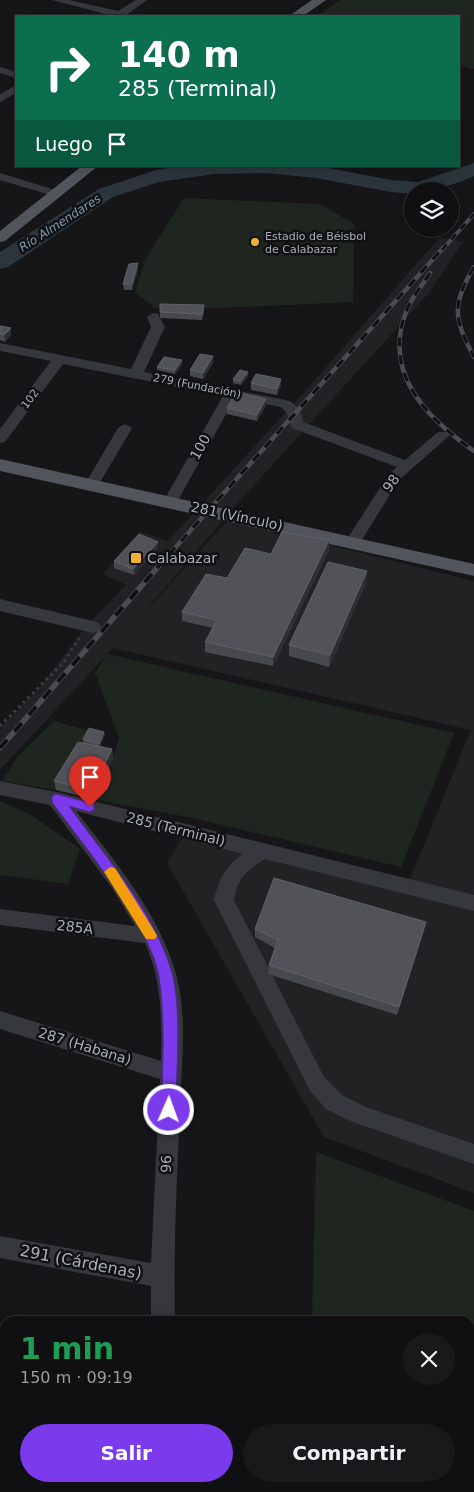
<!DOCTYPE html>
<html lang="es">
<meta charset="utf-8">
<style>
:root{--surface:#101012;--page:#19191b;--text:#f1f3f6;--muted:#9c9d9f;--line:#303032;--accent:#7c3aed}
body{margin:0;font-family:"DejaVu Sans",sans-serif;background:var(--page);color:var(--text);height:100vh;display:flex;flex-direction:column;font-size:19px;white-space:nowrap}
*{box-sizing:border-box;margin:0}
p{font-size:16px;color:var(--muted)}
.icon{flex:none;width:28px;height:28px;fill:none;stroke:currentColor;stroke-width:2;stroke-linecap:round;stroke-linejoin:round}
.map{position:relative;flex:1;overflow:hidden}
.sheet{position:absolute;left:0px;top:1316px;width:475px;height:176px;display:flex;flex-direction:column;background:var(--surface);border-radius:15px 15px 0 0;box-shadow:0 2px 12px #0003,0 0 0 1px var(--line)}
.sheet>*{flex:none}
.hud{position:absolute;left:15px;top:15px;width:445px;height:152px;border-radius:0px;box-shadow:0 2px 12px #0003,0 0 0 1px var(--line);background:#0b6e4f;color:#fff;overflow:hidden}
.buttons{position:absolute;left:404px;top:182px;display:grid;gap:10px}
.buttons a{display:grid;place-items:center;width:55px;height:55px;border-radius:50%;background:var(--surface);box-shadow:0 2px 12px #0003,0 0 0 1px var(--line);font-size:25px}
.pin{position:absolute;display:grid;place-items:center;width:42px;height:42px;color:#fff;margin:-51px -21px;border-radius:50% 50% 50% 0;rotate:-45deg;box-shadow:0 0 5px #0007}
.pin .icon{rotate:45deg}
.me{position:absolute;width:55px;margin:-28px;rotate:2deg;stroke-linejoin:round;filter:drop-shadow(0 0 4px #0008)}
.turn{display:flex;align-items:center;gap:18px;height:105px;padding:0 20px;font-size:22px}
.turn .icon{width:65px;height:65px;stroke-width:2.5}
.turn b{display:block;font-size:35px;line-height:42px}
.then{display:flex;align-items:center;height:48px;padding:0 20px;background:#0003;gap:10px;font-size:19px}
.round{display:grid;place-items:center;flex:none;width:52px;height:52px;border-radius:26px;background:var(--page)}
.headline{display:flex;align-items:center;justify-content:space-between;height:85px;padding:0 20px}
h1{font-size:30px;font-weight:800;line-height:38px;color:#1e9e55}
.button{display:flex;gap:10px;margin-top:auto;padding:10px 20px}
.button a{flex:1;height:58px;border-radius:30px;background:var(--accent);color:#fff;font-size:20px;font-weight:800;line-height:58px;text-align:center}
.button a+a{background:var(--page);color:var(--text)}
.map>svg:first-child{display:block}
.built{fill:#222225}
.green{fill:#1e261f}
.lines{fill:none;stroke-linecap:round;stroke-linejoin:round}
.river{fill:#2c353c;fill-rule:evenodd}
.path{stroke:#3d3f44;stroke-width:3;stroke-dasharray:2.5 4;stroke-linecap:butt}
.minor{fill:#37383d;fill-rule:evenodd}
.major{fill:#53555c;fill-rule:evenodd}
.rail-far2-casing{stroke:#4a4c52;stroke-width:4}
.rail-far1-casing{stroke:#4a4c52;stroke-width:4.5}
.rail-casing{stroke:#4a4c52;stroke-width:5.5}
.rail-far2{stroke:#111113;stroke-width:2.5;stroke-dasharray:7;stroke-linecap:butt}
.rail-far1{stroke:#111113;stroke-width:3;stroke-dasharray:9;stroke-linecap:butt}
.rail{stroke:#111113;stroke-width:4;stroke-dasharray:11;stroke-linecap:butt}
.wall{fill:#47494d}
.shaded-wall{fill:#2f3033}
.building{fill:#525359;stroke:#5f6168}
.route{fill:#7c3aed;stroke:#51269a}
.slow{fill:#f59e0b}
.poi-dot{fill:#f2b134;stroke:#111113;stroke-width:2}
.labels{text-anchor:middle;dominant-baseline:central;stroke-width:5;stroke-linejoin:round;paint-order:stroke}
.far-poi-label{font-size:11px;fill:#a8adb8;stroke:#111113;text-anchor:start}
.far-street-label{font-size:11px;fill:#a8adb8;stroke:#111113}
.far-water-label{font-size:12px;font-style:italic;fill:#7f9bb3;stroke:#111113}
.street-label{font-size:14px;fill:#a8adb8;stroke:#111113}
.poi-label{font-size:14px;fill:#a8adb8;stroke:#111113;text-anchor:start}
.near-street-label{font-size:16px;fill:#a8adb8;stroke:#111113}
</style>
<div class="map">
<svg width="474" height="1492" viewBox="0 0 474 1492">
<rect width="100%" height="100%" fill="#161618"/>
<path class="built" d="M440,237L463,242L428,294L235,506L134,624L228,520L474,581V1193L324,1137L167,863L190,826L410,879L471,730L113,648L0,770V728L40,687L87,625L126,585L103,574L141,532L168,541L307,389Z"/>
<path class="green" d="M340,0H474V69L459,66V16H317Z
M184,198L320,204L354,224L353,302L218,308H155L135,293L145,260Z
M107,654L454,733L401,867L192,818L93,799L113,758L119,738L95,673Z
M54,721L89,731L56,790L2,781L18,756Z
M0,801L31,815L80,849L68,884L0,875Z
M316,1152L474,1211V1492H307V1488H470V1321H312Z"/>
<g class="lines">
<path class="river" d="M474,163V176C453,185 435,191 412,191V194L391,192L316,178L266,173L214,174L159,182L113,197L8,267L0,269V252L99,189L156,170L182,166H318L391,180L418,182Z"/>
<path class="path" d="M0,726L64,662L79,638"/>
<path class="minor" d="M52,0H69L118,11L136,0H147L128,14L131,16H113Z
M0,67L16,72V78L0,73Z
M16,85V93L0,102V94Z
M0,173L61,192L63,194L57,197L0,180Z
M153,313L158,314L165,327L144,372L290,401L300,410L303,422L405,460L438,432H448L450,435L399,480L358,546H348L345,542L389,474L397,467L292,428L286,412L281,407L235,398L177,502L170,507L163,502L223,396L63,364L5,442L0,443V429L51,361L0,351V343L131,369L151,327L147,317Z
M125,424L132,428L99,484L97,487H87L85,484L118,428Z
M0,599L93,621L99,623L101,627L99,631L93,633L0,611Z
M0,781L56,792L474,895V911L265,859C247,870 237,878 234,900L324,1077L342,1095L366,1107L474,1144V1164L353,1122L326,1109L310,1091L214,900C218,880 226,865 243,854L76,811C114,860 159,913 176,974C188,1017 181,1066 180,1110C177,1180 173,1250 175,1321H151V1286L0,1258V1236L151,1263L160,1079L0,1029V1011L161,1061C162,1021 162,980 145,943L0,925V909L135,926L112,888L50,805L0,795Z
M0,1434L5,1436V1460L0,1458Z
M154,1488H179L180,1492H154Z"/>
<path class="major" d="M312,0H326L303,16H289Z
M82,166H98L5,241L0,242V231Z
M0,459L474,564V576L0,471Z"/>
<g class="rail-far2-casing">
<path id="rail-far2" d="M442,250L474,214"/>
</g>
<g class="rail-far1-casing">
<path id="rail-far1" d="M474,267C451,305 454,319 474,357
M430,273C422,286 411,298 406,312C382,374 428,419 474,451
M157,568L443,248"/>
</g>
<g class="rail-casing">
<path id="rail" d="M0,748L158,567"/>
</g>
<use href="#rail-far2" class="rail-far2"/>
<use href="#rail-far1" class="rail-far1"/>
<use href="#rail" class="rail"/>
</g>
<path class="wall" d="M138,270L132,290H124L123,284Z
M204,305V311L202,320L160,318V312Z
M0,326L11,335L5,342L0,340Z
M213,356V363L203,379L190,376V370Z
M182,360V364L175,374L157,370V367Z
M248,372V376L241,385L233,383V379Z
M251,383L281,385L277,395L251,390Z
M266,399V405L257,421L227,414V408Z
M158,542V548L134,575L114,568V561Z
M329,550L273,666L205,652V642L213,628L182,621V612L227,578L271,554Z
M367,571L366,583L329,667L289,656V645Z
M105,735L100,746L112,749L113,758L93,799L56,790L54,781L83,743V739Z
M255,929L424,930L397,1015L268,974L269,965L275,948L255,937Z"/>
<path class="shaded-wall" d="M138,263V270L132,290V284Z
M11,328V335L5,342L4,335Z
M213,356V363L203,379V373Z
M182,360V364L175,374V370Z
M248,372V376L241,385V381Z
M281,379V385L277,395V389Z
M266,399V405L257,421V415Z
M329,540V550L273,666V657Z
M158,542V548L134,575L133,569Z
M367,571L366,583L329,667L330,655Z
M104,732L105,735L99,747V744Z
M112,749L113,758L93,799L92,790Z
M426,922L424,930L397,1015L399,1007Z"/>
<path class="building" d="M138,263L132,284H123L129,264Z
M160,304L204,305L202,314L160,312Z
M0,326L11,328L4,335L0,334Z
M200,354L213,356L203,373L190,370Z
M164,357L182,360L175,370L157,367Z
M240,370L248,372L241,381L233,379Z
M256,374L281,379L277,389L251,383Z
M236,392L266,399L257,415L227,408Z
M282,532L329,540L273,657L205,642L217,620L182,612L206,574L227,578L245,548L271,554Z
M139,534L158,542L133,569L114,561Z
M328,562L367,571L330,655L289,645Z
M89,728L104,732L99,744L83,739Z
M78,742L112,749L92,790L54,781Z
M274,878L426,922L399,1007L269,965L278,940L255,929Z"/>
<path class="route" d="M56,794L94,804V810L90,812L69,806C106,858 154,911 172,973C182,1009 176,1072 176,1110L174,1114L169,1116L164,1114L162,1110C162,1066 166,1020 159,977C151,926 83,845 52,802V796Z"/>
<path class="slow" d="M110,867L115,868L155,932L157,936L155,939H146L106,875L104,872Z"/>
<g class="poi-dot">
<circle cx="255" cy="242" r="5"/>
<rect x="130" y="552" width="12" height="12" rx="2.5"/>
</g>
<g class="labels">
<g class="far-poi-label">
<text x="265" y="236">Estadio de Béisbol<tspan x="265" dy="13">de Calabazar</tspan></text>
</g>
<g class="far-street-label">
<text transform="translate(197 386) rotate(11)">279 (Fundación)</text>
<text transform="translate(30 399) rotate(-53)">102</text>
</g>
<g class="far-water-label">
<text transform="translate(60 223) rotate(-33)">Río Almendares</text>
</g>
<g class="street-label">
<text transform="translate(200 447) rotate(-61)">100</text>
<text transform="translate(391 483) rotate(-54)">98</text>
<text transform="translate(237 516) rotate(12)">281 (Vínculo)</text>
<text transform="translate(176 829) rotate(14)">285 (Terminal)</text>
<text transform="translate(75 927) rotate(7)">285A</text>
<text transform="translate(85 1046) rotate(17)">287 (Habana)</text>
<text transform="translate(166 1164) rotate(-88)">96</text>
</g>
<g class="poi-label">
<text x="147" y="558">Calabazar</text>
</g>
<g class="near-street-label">
<text transform="translate(81 1262) rotate(11)">291 (Cárdenas)</text>
</g>
</g>
</svg>
<div class="buttons">
<a><svg class="icon" aria-label="layers" viewBox="0 0 24 24"><path d="M12 4l9 5-9 5-9-5zM3 14l9 5 9-5"/></svg></a>
</div>
<div class="pin" style="left:90px;top:807px;background:#d93025"><svg class="icon" aria-label="arrive" viewBox="0 0 24 24"><path d="M6 21V4h12l-3 4 3 4H6"/></svg></div>
<svg class="me" style="left:169px;top:1110px" viewBox="-20 -20 40 40"><circle r="17" fill="#7c3aed" stroke="#fff" stroke-width="3"/><path d="M0-11L8 9 0 5-8 9z" fill="#fff"/></svg>
<div class="hud">
<div class="turn"><svg class="icon" aria-label="right" viewBox="0 0 24 24"><path d="M7 20v-9h11M14 6l5 5-5 5"/></svg><div><b>140 m</b>285 (Terminal)</div></div>
<div class="then">Luego<svg class="icon" aria-label="arrive" viewBox="0 0 24 24"><path d="M6 21V4h12l-3 4 3 4H6"/></svg></div>
</div>
<section class="sheet">
<div class="headline"><div><h1>1 min</h1><p>150 m · 09:19</p></div><a class="round"><svg class="icon" aria-label="close" viewBox="0 0 24 24"><path d="M6 6l12 12M18 6L6 18"/></svg></a></div>
<div class="button"><a>Salir</a><a>Compartir</a></div>
</section>
</div>
